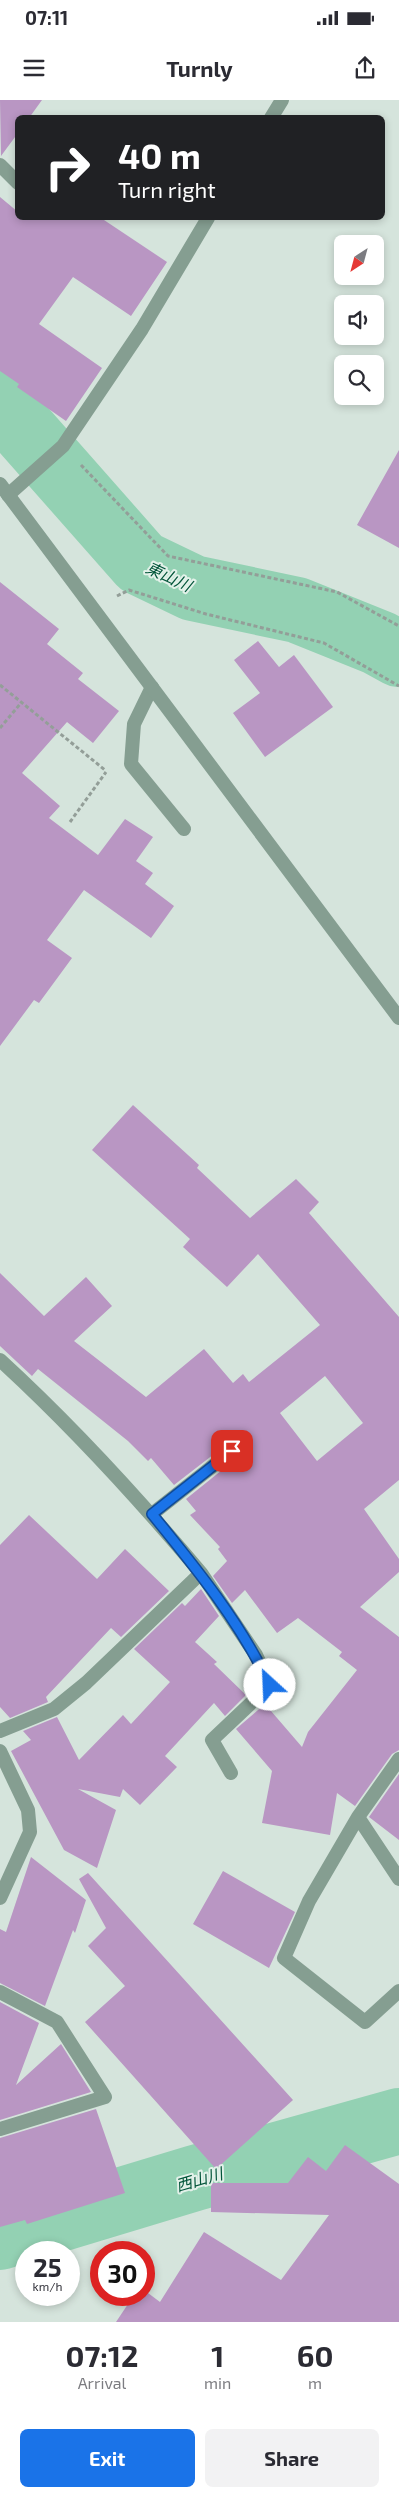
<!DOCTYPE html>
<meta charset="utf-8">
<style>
:root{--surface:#fff;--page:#f2f2f3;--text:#2b2b33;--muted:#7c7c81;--accent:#1a73e8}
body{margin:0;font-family:"Exo 2","Noto Sans JP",sans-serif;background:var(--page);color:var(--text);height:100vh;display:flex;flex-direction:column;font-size:19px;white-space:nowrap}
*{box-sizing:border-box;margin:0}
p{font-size:16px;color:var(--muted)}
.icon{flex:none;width:28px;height:28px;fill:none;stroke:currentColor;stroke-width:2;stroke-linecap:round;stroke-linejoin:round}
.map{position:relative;height:2222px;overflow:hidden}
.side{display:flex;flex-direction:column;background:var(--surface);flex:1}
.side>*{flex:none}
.hud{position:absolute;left:15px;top:15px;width:370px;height:105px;border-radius:8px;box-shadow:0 2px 8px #0003;background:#202124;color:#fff;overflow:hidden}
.needle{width:32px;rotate:216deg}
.controls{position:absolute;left:334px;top:135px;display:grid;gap:10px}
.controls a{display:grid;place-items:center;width:50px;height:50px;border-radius:8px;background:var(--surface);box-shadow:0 2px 8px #0003;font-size:25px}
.speed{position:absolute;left:15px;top:2141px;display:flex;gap:10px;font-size:25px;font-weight:700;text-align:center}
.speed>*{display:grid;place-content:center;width:65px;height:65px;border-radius:50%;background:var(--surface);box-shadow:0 2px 8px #0003;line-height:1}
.speed small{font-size:12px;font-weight:400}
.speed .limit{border:8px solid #d22;background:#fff;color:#111}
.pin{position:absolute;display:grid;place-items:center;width:42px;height:42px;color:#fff;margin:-21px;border-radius:10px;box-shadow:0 2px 8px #0006}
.me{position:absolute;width:55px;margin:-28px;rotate:335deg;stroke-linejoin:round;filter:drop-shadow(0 0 4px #0008)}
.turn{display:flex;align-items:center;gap:18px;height:105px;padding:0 20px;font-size:22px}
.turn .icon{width:65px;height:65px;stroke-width:2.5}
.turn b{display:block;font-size:35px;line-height:42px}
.eta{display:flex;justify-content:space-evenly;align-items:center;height:85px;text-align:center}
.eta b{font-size:30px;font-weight:700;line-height:35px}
.primary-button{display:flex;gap:10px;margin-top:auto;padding:10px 20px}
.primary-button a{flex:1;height:58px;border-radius:8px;background:var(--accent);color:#fff;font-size:20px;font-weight:700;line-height:58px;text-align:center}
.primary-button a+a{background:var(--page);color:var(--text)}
.status{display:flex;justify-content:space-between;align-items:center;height:35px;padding:0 25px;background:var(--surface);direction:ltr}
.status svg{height:14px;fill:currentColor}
header{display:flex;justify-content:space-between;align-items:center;height:65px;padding:0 20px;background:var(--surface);font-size:22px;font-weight:700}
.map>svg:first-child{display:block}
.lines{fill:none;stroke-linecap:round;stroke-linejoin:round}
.river{stroke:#93d1b3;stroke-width:66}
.building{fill:#b996c3;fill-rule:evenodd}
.path{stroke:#939e98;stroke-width:3;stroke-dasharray:4 2.5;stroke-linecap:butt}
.minor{stroke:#859e91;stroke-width:14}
.tertiary{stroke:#859e91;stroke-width:14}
.route-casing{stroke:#114b97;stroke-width:12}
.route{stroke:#1a73e8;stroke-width:9}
.labels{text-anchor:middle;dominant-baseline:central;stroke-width:4;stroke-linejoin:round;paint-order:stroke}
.water-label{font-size:16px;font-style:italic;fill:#03553a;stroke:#e2f1e9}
</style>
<div class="status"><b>07:11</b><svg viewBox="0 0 49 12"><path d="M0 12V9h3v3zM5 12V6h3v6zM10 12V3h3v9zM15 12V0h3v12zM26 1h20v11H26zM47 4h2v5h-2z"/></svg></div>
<header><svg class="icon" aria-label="menu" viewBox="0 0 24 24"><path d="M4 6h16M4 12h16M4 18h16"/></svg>Turnly<svg class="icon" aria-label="share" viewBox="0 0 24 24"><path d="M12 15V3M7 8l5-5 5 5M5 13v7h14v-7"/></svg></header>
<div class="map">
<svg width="399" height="2222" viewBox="0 0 399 2222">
<rect width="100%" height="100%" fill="#d5e4dc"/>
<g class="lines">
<path class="river" d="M0,303L141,463L193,488L297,510L379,543L399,554
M0,2137L195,2078L399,2021"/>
</g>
<path class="building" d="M0,0H42L29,18H18V33L1,56Z
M0,97L18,112V118H101L167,162L131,216L73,177L39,224L102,268L66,321L17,287L19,284L0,271Z
M399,350V448L357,425Z
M0,482L59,529L47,544L83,573L78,579L119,611L93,643L67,622L22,673L60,706L49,718L98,755L125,719L153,737L136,761L153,773L145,784L174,806L151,838L84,790L47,840L72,858L39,903L34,900L0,946Z
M258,541L279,567L294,555L333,607L265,657L233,613L260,593L234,560Z
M133,1005L199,1065L197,1068L250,1118L296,1079L319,1102L309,1113L399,1217V1380L364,1409L399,1459V1472L360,1507L399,1537V1650L392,1654L355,1706L337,1693L330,1735L262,1723L272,1671L236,1629L265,1604L302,1647L308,1632L357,1570L339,1556L342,1552L298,1518L277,1533L245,1490L232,1503L213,1476L227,1461L218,1449L220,1447L190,1415L196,1411L186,1399L237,1358L240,1354L239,1346L235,1343L227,1344L174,1385L151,1358L148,1361L128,1341L38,1269L32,1276L0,1246V1173L44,1216L86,1177L112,1206L74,1241L146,1297L204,1249L233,1283L243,1274L249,1282L320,1225L258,1154L227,1187L183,1147L190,1139L92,1050ZM325,1276L363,1323L317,1361L280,1313Z
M29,1415L97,1479L125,1449L169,1491L121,1537L111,1528L46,1597L48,1602L10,1618L0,1607V1445Z
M201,1489L219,1516L195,1542L217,1562L214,1564L246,1595L225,1616L214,1603L165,1656L177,1667L140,1705L123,1689L120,1697L78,1689L116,1710L97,1768L64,1750L11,1651L31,1640L23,1631L57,1617L79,1660L123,1615L131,1624L170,1582L134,1549L182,1503L185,1506Z
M399,1674V1740L369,1717Z
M31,1757L86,1800L75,1833L73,1830L45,1906L0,1883V1829L6,1832Z
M223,1771L295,1812L269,1868L193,1824Z
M88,1773L293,2000L216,2069L85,1922L125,1886L88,1846L106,1828L79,1779Z
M0,1902L39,1923L16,1985L61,1944L91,1992L0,2020Z
M96,2009L125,2093L27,2124L25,2120L0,2127V2038Z
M345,2045L399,2084V2222H116L134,2195H144V2190L160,2202L204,2132L281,2180L329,2115L211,2112V2083H288L308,2057L326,2071Z"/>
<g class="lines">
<path class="path" d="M81,365L168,456L337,492L399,526
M117,496L129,490L206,514L324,543L399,586
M0,585L105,670
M0,628L21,603
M70,722L106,672"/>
<path class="minor" d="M271,18L282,0
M0,65L18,83
M8,395L63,346L142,229L208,118
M152,587L134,624L131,664L184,729
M0,1260C72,1326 138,1398 201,1473L86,1583L54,1609L0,1631
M152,1414L232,1351
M201,1473L256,1555L270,1585L212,1640L231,1673
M0,1651L28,1710L30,1732L0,1798
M399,1659L358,1717L309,1801L284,1858L365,1922L399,1891
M358,1717L399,1779
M0,1892L57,1922L105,1997L0,2029"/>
<path class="tertiary" d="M0,384L399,918"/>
</g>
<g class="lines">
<g class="route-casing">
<path id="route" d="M232,1351L152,1414C196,1468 240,1522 270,1585"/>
</g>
<use href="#route" class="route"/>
</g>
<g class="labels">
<g class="water-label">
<text transform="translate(169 476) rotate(25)">東山川</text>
<text transform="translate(199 2079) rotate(-16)">西山川</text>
</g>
</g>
</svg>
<div class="controls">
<a><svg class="needle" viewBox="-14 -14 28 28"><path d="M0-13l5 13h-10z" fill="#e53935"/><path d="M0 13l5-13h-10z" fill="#7c7c81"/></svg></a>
<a><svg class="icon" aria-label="sound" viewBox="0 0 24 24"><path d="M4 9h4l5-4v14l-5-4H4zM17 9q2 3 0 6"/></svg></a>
<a><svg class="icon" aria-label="search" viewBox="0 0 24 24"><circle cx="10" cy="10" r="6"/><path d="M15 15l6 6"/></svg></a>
</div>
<div class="speed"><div>25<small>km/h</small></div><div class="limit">30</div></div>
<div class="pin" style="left:232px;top:1351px;background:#d93025"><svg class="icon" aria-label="arrive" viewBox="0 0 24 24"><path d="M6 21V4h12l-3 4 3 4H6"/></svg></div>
<svg class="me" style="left:270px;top:1585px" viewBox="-20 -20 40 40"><circle r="19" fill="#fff"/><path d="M0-13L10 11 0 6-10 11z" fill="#1a73e8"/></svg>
<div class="hud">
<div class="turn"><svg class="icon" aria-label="right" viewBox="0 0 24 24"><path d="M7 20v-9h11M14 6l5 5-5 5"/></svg><div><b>40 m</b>Turn right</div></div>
</div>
</div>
<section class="side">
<div class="eta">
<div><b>07:12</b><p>Arrival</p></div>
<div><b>1</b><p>min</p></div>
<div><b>60</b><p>m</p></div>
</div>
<div class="primary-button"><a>Exit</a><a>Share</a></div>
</section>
